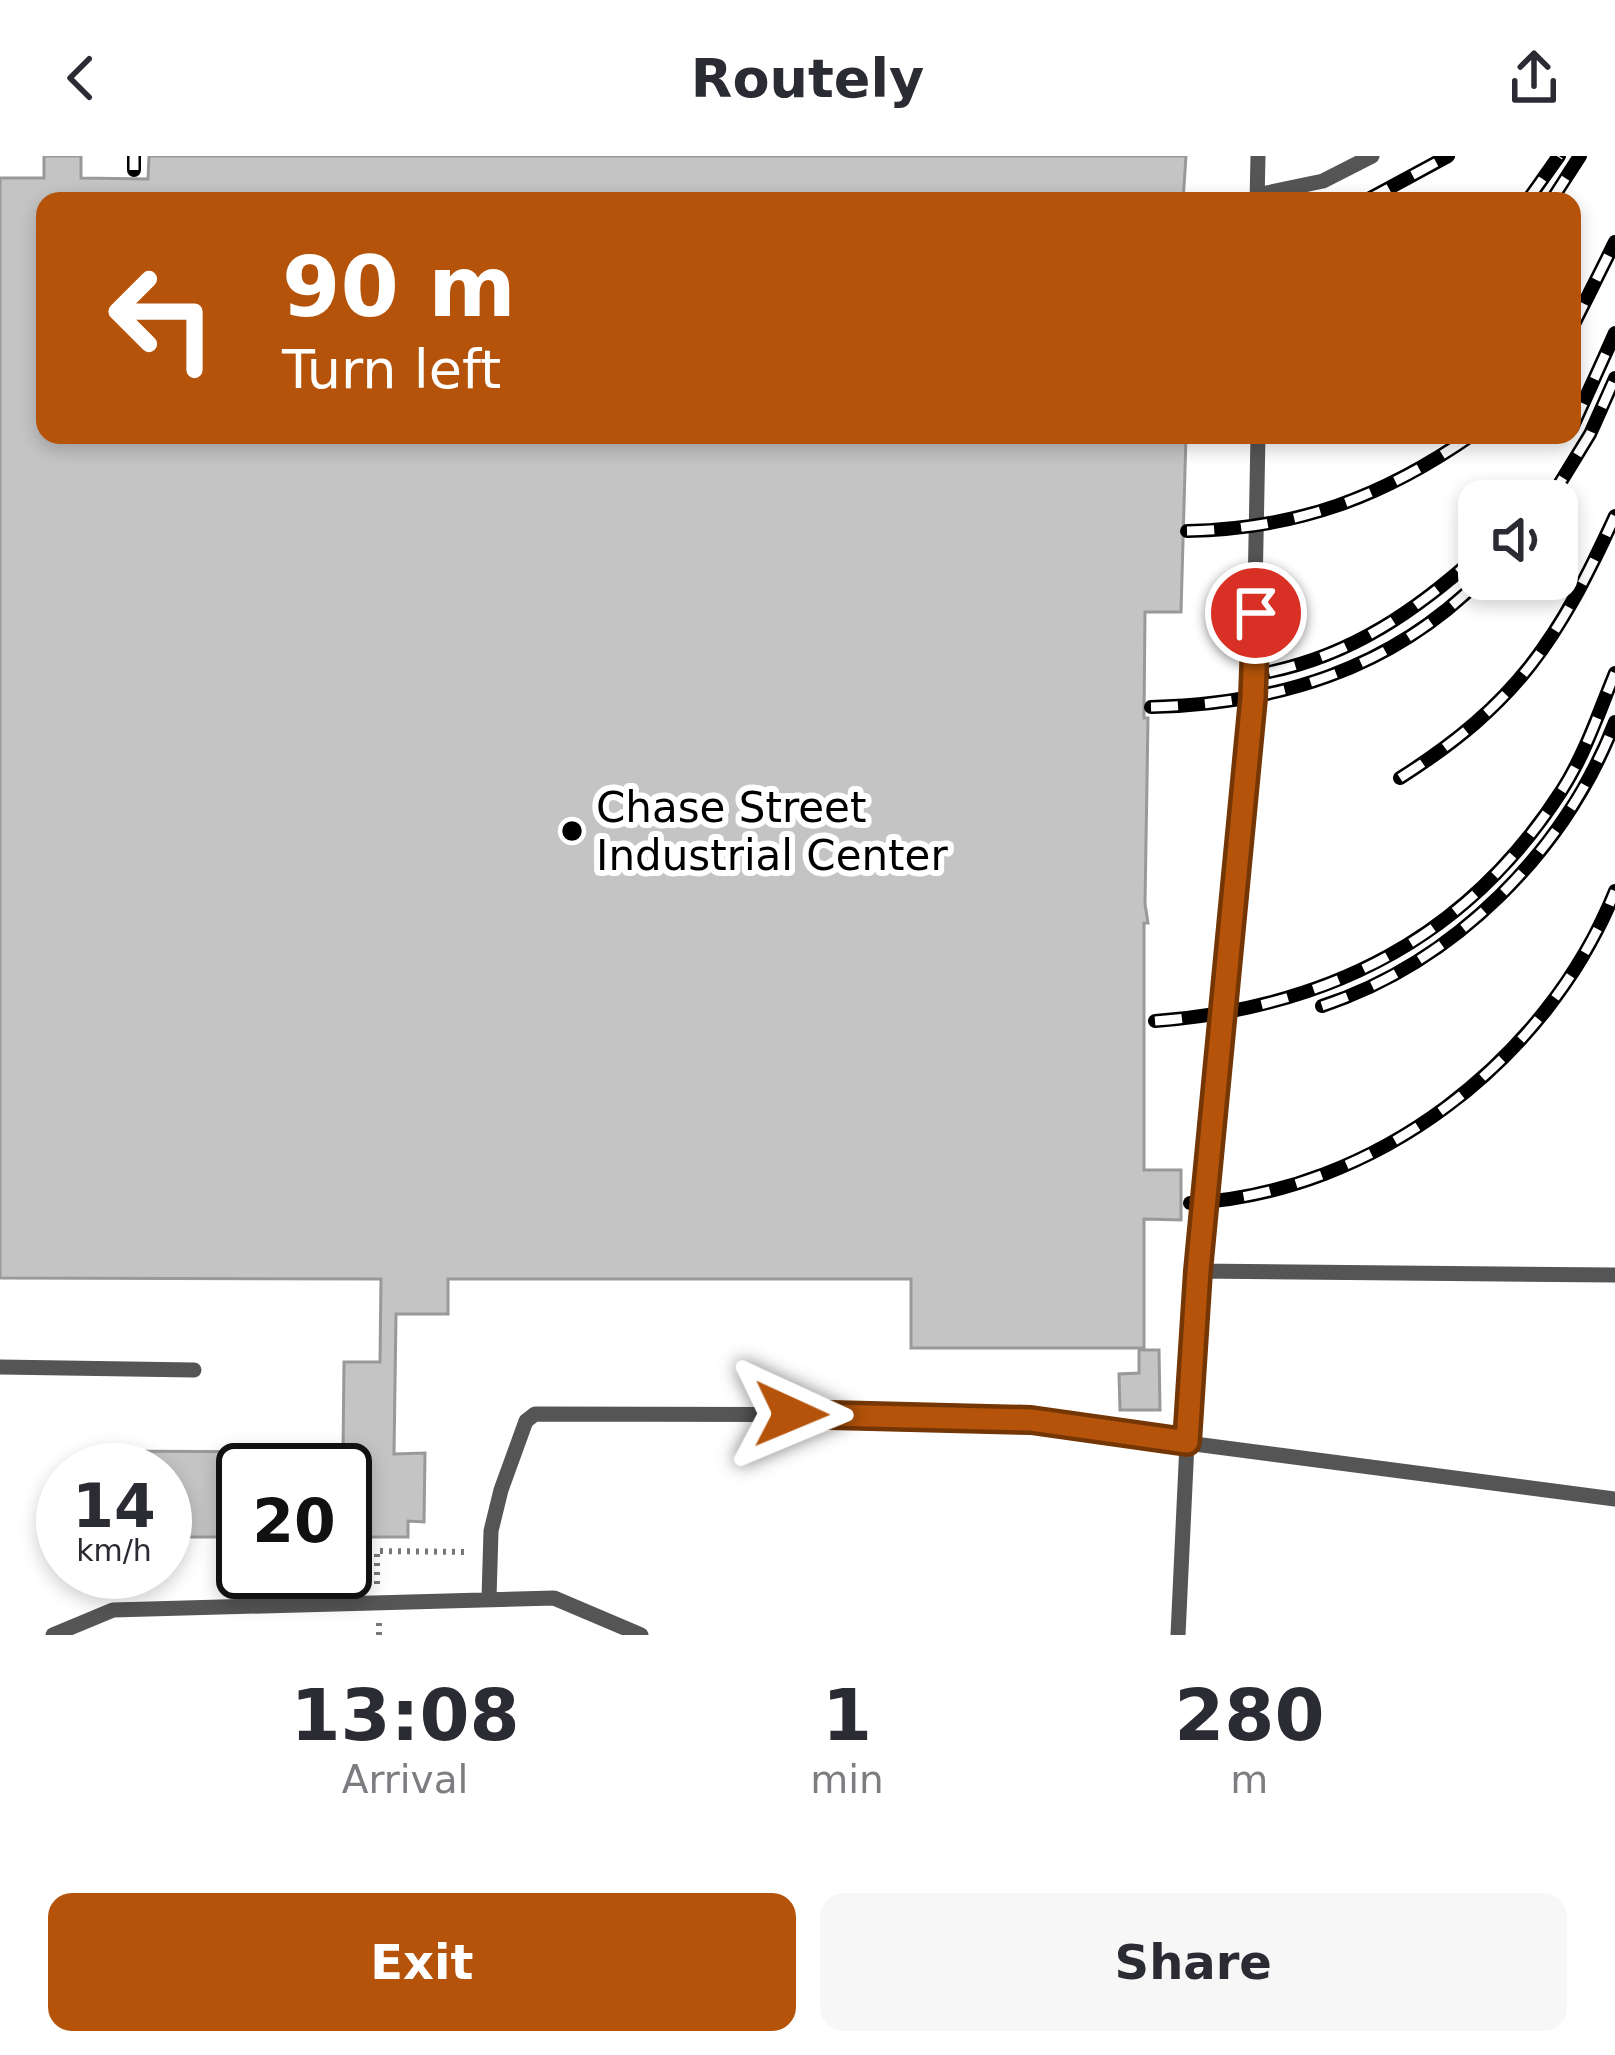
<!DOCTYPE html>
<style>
:root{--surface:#fff;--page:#f7f7f7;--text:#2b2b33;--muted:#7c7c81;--accent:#b45309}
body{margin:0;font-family:"DejaVu Sans",sans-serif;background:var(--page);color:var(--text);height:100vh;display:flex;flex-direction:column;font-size:45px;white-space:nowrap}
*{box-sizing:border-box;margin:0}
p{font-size:39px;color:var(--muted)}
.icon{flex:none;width:66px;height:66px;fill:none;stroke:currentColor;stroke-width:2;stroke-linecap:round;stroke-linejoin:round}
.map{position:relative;height:1479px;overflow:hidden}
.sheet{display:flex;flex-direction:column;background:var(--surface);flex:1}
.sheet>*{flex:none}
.banner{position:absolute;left:36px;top:36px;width:1545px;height:252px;border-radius:24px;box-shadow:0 6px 18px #0003;background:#b45309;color:#fff;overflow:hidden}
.fabs{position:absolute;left:1458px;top:324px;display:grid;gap:24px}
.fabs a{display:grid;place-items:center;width:120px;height:120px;border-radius:24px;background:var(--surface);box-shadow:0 6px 18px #0003;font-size:60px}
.speed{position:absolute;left:36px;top:1287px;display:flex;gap:24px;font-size:60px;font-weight:700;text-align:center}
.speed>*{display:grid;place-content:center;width:156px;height:156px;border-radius:50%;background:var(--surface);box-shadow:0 6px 18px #0003;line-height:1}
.speed small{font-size:30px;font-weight:400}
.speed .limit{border:6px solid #111;border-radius:18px;background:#fff;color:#111}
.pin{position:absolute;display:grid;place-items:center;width:102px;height:102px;color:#fff;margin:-51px;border:6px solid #fff;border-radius:50%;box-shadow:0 3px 12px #0007}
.me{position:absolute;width:132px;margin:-66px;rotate:91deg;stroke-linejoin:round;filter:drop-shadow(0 0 9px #0008)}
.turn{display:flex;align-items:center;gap:42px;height:252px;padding:0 48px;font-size:54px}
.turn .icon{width:156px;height:156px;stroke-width:2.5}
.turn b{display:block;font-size:84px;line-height:102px}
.eta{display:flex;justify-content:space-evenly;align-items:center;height:204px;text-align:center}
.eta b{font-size:72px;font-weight:700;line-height:84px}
.button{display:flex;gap:24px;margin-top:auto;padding:24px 48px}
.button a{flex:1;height:138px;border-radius:24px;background:var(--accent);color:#fff;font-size:48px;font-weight:700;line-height:138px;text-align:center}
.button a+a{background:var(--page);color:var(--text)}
header{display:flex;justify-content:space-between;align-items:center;height:156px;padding:0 48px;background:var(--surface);font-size:54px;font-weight:700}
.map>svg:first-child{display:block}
.building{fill:#c4c4c4;stroke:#999;stroke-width:3}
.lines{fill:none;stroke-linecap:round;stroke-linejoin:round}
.path{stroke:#777;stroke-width:6;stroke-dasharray:3 6;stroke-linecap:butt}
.service{stroke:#555;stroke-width:15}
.rail-casing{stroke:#000;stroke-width:14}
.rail{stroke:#fff;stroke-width:9;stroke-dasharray:27;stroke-linecap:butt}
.route-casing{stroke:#753606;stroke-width:30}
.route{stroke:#b45309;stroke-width:21}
.poi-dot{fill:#000;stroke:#fff;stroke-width:4.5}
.labels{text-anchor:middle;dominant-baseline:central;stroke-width:12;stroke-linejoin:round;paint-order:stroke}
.poi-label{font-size:42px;fill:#000;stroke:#fff;text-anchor:start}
</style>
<header><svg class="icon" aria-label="back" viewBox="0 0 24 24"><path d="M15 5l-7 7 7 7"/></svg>Routely<svg class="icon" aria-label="share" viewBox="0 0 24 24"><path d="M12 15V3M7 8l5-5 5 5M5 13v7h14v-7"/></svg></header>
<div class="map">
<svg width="1615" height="1479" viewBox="0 0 1615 1479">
<rect width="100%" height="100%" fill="#fff"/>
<path class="building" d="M44,0H81V22L148,23L149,0H1186L1183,45H45V279H1186L1181,456H1145L1144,562H1148L1145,748L1148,767H1144V1014H1181V1064L1144,1063V1192H911V1123H448V1158H396L394,1298L425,1297L424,1366L408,1365V1381H345V1314H243V1381H165V1314H95V1295L343,1296L344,1206H380L381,1123L0,1122V22H44Z
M1139,1194H1159L1160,1254H1120L1119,1218L1139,1217Z"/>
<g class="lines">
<path class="path" d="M377,1428V1395L469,1396
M379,1479V1467"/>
<path class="service" d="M1257,39L1323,25L1372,0
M1257,45L1258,0
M1198,1115L1253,542L1258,279
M0,1211L194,1214
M489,1442L491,1375L501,1334L526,1265L535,1258L930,1259L1031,1264L1187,1287L1198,1115L1615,1119
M53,1479L113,1454L554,1442L641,1479
M1178,1479L1187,1287L1615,1343"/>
<g class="rail-casing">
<path id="rail" d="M134,0V14
M1365,45L1448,0
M1527,45L1559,0
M1551,45L1580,0
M1572,172L1615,86
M1572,272L1615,177
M1549,345L1590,278L1615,222
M1187,375C1297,373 1383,341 1472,279
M1269,516C1352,499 1417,454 1479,398
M1151,551C1277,548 1390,514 1481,423
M1400,622C1518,547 1558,484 1615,360
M1322,850C1455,806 1565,695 1615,566
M1155,865C1327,852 1467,783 1562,634C1585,598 1599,556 1615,517
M1190,1047C1374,1037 1547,905 1615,735"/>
</g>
<use href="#rail" class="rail"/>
</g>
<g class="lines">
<g class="route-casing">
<path id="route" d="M791,1258L1031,1264L1187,1286L1198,1115L1253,542L1256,457"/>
</g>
<use href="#route" class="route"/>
</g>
<circle class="poi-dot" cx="572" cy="675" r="12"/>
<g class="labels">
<g class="poi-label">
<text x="596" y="651">Chase Street<tspan x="596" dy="48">Industrial Center</tspan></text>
</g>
</g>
</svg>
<div class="fabs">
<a><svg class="icon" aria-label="sound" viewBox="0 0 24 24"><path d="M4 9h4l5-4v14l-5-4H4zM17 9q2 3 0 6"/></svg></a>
</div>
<div class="speed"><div>14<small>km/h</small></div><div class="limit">20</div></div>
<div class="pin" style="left:1256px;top:457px;background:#d93025"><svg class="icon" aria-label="arrive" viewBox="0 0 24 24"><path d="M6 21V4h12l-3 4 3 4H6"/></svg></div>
<svg class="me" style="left:791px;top:1258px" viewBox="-20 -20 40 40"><path d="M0-17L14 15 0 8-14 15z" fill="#b45309" stroke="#fff" stroke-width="4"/></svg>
<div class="banner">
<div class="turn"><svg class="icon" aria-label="left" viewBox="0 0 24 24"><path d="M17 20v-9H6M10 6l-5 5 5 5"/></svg><div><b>90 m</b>Turn left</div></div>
</div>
</div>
<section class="sheet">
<div class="eta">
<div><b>13:08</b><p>Arrival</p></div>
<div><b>1</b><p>min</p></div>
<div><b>280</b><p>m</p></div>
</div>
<div class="button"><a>Exit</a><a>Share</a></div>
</section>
